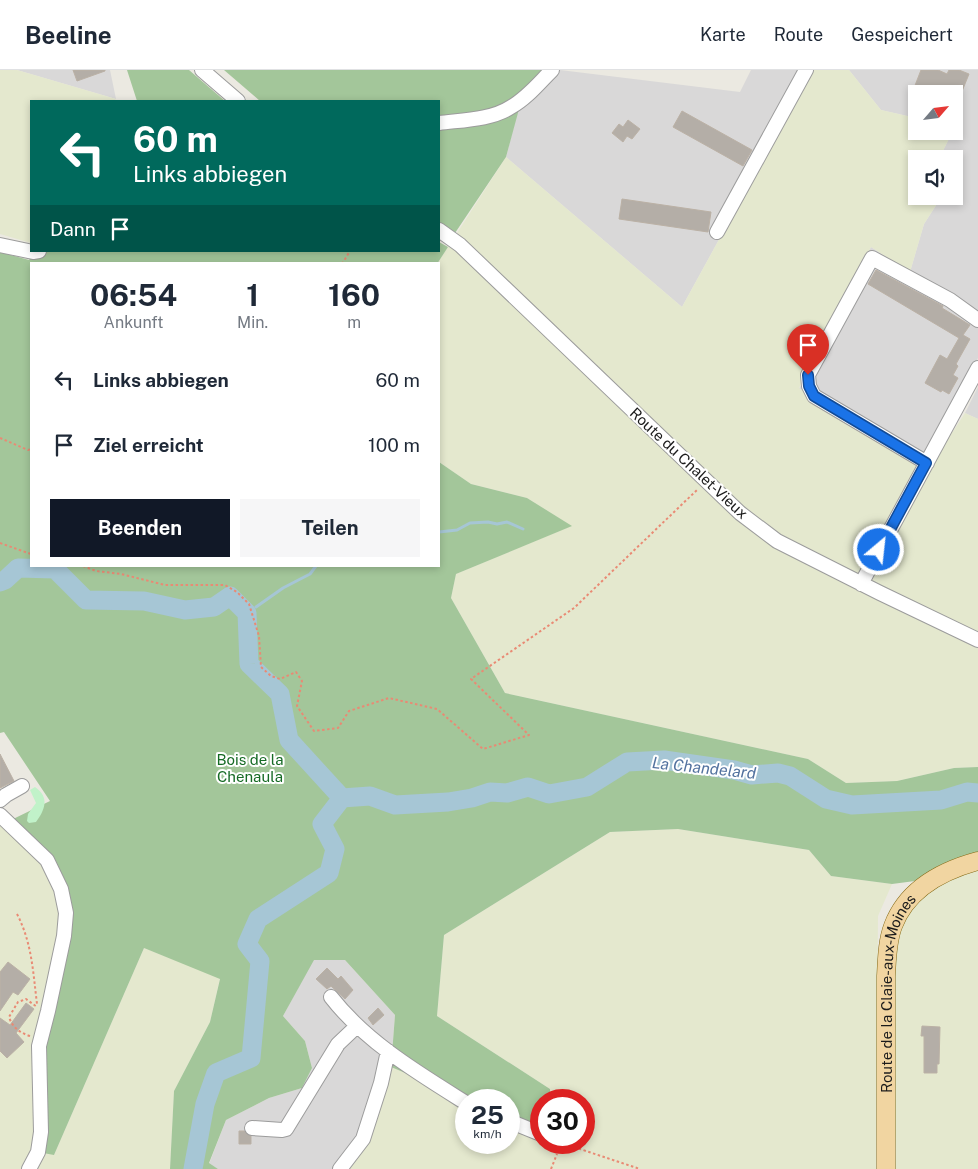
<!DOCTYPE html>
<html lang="de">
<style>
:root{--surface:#fff;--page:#f6f6f7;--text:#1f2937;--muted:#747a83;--line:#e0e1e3;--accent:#111827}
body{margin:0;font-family:"Public Sans",sans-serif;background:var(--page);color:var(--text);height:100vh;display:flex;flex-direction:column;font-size:19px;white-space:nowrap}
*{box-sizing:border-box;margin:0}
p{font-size:16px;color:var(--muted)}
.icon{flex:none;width:28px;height:28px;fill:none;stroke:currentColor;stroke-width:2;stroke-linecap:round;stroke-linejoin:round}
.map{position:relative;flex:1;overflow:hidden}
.sheet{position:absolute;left:30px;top:192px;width:410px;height:305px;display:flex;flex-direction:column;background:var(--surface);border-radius:0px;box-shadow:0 2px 8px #0003}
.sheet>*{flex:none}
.hud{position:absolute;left:30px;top:30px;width:410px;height:152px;border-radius:0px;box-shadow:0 2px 8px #0003;background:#00695c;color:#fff;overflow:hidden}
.needle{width:32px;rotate:62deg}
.fabs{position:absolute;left:908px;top:15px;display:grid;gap:10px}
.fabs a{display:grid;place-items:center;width:55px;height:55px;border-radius:0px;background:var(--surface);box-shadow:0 2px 8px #0003;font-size:25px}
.speed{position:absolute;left:455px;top:1019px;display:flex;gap:10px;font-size:25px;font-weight:700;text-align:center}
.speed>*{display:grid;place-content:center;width:65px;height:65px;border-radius:50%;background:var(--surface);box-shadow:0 2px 8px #0003;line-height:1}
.speed small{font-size:12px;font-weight:400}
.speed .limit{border:8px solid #d22;background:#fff;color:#111}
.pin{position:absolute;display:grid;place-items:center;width:42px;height:42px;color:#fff;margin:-51px -21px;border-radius:50% 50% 50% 0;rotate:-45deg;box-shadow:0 0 5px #0007}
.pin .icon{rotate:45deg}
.me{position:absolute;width:55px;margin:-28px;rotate:28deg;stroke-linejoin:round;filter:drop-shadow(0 0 4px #0008)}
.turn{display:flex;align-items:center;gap:18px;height:105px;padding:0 20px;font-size:22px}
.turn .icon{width:65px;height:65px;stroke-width:2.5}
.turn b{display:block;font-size:35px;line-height:42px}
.then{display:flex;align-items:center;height:48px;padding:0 20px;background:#0003;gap:10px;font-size:19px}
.eta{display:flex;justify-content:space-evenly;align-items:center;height:85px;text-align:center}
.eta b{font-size:30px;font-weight:700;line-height:35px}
.action{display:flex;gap:10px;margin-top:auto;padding:10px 20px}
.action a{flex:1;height:58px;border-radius:0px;background:var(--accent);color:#fff;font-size:20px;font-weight:700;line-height:58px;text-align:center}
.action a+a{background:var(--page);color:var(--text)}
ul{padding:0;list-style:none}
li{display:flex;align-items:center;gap:15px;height:65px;padding:0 20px}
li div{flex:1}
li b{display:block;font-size:19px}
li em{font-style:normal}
header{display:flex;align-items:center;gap:30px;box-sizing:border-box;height:70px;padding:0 25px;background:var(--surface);border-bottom:1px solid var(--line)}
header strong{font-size:24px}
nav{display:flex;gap:28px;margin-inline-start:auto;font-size:18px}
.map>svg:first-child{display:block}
.residential{fill:#d9d8d8}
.farmland{fill:#e4e8ce}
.forest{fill:#a3c69a}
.park{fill:#c1f2c9}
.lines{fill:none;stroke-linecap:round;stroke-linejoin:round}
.stream{stroke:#a6c6d5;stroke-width:3}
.river{stroke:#a6c6d5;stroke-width:19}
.building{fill:#b4aea7;stroke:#bbb1a5}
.minor-casing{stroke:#9c9c9c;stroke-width:16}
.major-casing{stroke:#826610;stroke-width:19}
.path{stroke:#e98a74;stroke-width:2;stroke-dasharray:2.5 2.5;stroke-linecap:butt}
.minor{stroke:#fff;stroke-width:14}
.major{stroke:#f1d5a1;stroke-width:18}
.route-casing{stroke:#114b97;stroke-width:12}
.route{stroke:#1a73e8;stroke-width:9}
.labels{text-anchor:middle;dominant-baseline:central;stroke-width:4;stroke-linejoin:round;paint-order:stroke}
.street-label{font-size:15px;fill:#1b1b1b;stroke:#fff}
.park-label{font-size:15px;fill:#166b25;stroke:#fff}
.water-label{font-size:16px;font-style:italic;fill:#53729f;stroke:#fff}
</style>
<header>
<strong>Beeline</strong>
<nav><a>Karte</a><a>Route</a><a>Gespeichert</a></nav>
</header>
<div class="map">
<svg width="978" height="1099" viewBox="0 0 978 1099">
<rect width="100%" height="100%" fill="#ebe9e1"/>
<path class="residential" d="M17,0H110L116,29Z
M560,0L740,22L751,0H812L682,237L506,87L519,36Z
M849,0H978V288L922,398L799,319L871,177L910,202L924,154L942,126H954V89H939L955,56H954V24H916V48L881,40Z
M978,317V349L965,343Z
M313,890H345L395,945L391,997L350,1099H218L209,1094L226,1050L269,1028L302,1018L312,998L305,971L283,946Z"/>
<path class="farmland" d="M0,0H17L116,29L114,31H31V173L0,164Z
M812,0H849L881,40L916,48V61H953L939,89H916V126H942L924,154L910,202L871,177L799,318L878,367L922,398L954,360L965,343L978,349V697L954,698L897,711L846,713L808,689L505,623L451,528L456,504L571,456L527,428L471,414L439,392V194H437L506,87L682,237Z
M0,745L47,790L61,819L54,1085L144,878L220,908L210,952L174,1021L170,1099H0Z
M678,759L809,780L831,806L892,814L878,846L876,1099H350L391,997L470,1030H466V1072H509V1046L541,1059V1072H584V1030H550V1019L437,946L444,865L610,762Z
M978,798V1099H895L896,1082L890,959L893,909L898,860L916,830L938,813Z"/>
<path class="forest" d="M127,0H189L225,31H137Z
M224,0H542L522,28L506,87L451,169L439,161V31H260Z
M439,172L448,177L437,194H31V496H439V392L471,414L527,428L572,456L456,504L451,528L505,623L808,689L846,713L897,711L954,698L978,697V785L915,811L892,814L831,806L809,780L678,759L610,762L444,865L437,946L550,1019V1030H541V1059L509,1046V1030H470L391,997L395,945L345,890H314L283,946L305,971L312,998L302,1018L269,1028L226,1050L209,1093L218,1099H170L174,1021L210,952L220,909L144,878L54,1085L38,1082L39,976L66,843L47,790L7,752L50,731L4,662L0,663V182L29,190L37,181H439Z"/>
<path class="park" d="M35,717C50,727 45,740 36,752L29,753L27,751L28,744L36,733L30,720Z"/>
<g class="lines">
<path class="stream" d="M439,462L457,460L470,453L488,452L497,454L507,452L523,459
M256,537L283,518L310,504L316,496
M247,543V542"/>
<path class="river" d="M0,512L5,510L18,498L55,499L86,530L144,531L185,540L214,537L230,526L247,543L249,594L280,624L289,670L342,728L322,754L335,779L329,803L258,849L247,874L260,891L251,988L216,1003L205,1034L193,1099
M342,728L370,726L395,735L448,732L472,728L490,722L507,723L528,717L549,724L587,717L627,692L664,690L734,700L752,705L778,703L790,706L826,729L852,735L941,730L967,722L978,723"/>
</g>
<path class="building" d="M73,0H105V1L77,11Z
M921,0H938L947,4L949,0H959L969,4L954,41V24H929L914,18Z
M682,41L752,80L743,96L673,57Z
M628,50L640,59L632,69L627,66L623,72L612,63L619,54L623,57Z
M622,129L711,142L708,162L619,149Z
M876,200L943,236L942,238L970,255L963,265L970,269L956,294L958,296L953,305L958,308L949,324L942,320L941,322L925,313L940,285L947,289L959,268L868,214Z
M0,684L14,711L0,718Z
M8,892L30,909L18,925L13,922L0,941V902Z
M327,898L338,909L341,906L353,920L345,929L331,916L327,919L316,909Z
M26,933L34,939L16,963L24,972L7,988L0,981V948L10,955Z
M378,938L384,945L373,955L368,948Z
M922,956L940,957L939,994H937V1003H924V966H921Z
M239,1061H244L251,1066V1074H239Z"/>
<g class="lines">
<g class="minor-casing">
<path id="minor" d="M202,0L238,31
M439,53C462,50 491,50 511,37C527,28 539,13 552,0
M439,160L460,175L740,443L777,471L880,523L978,570
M717,162L806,0
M0,175L33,182L39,181
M927,393L814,326L809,316L808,305L872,188L950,230L978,250
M861,514L978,298
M0,730L6,725L22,716
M0,745L47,790L61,819L66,843L64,866L48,941L39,976L41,1062L38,1082L29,1099
M331,927C366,972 418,1003 466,1033
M509,1051L541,1064
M252,1058L282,1060L286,1059L338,974L357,956
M561,1072L562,1073
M340,1099L363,1069L381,1013L388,981"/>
</g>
<g class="major-casing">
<g id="major">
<path id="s1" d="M886,1099V906C887,890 887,872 893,856C907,819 941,801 978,791"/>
</g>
</g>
<path class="path" d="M342,194L350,181
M0,368L28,380L31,379
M0,473L31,484
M83,496L96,501L121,504L165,515H225L237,522L249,534L259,566L261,597L271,606L280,609L296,602L302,611L297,636L314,661L338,658L349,641L389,628L437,639L483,679L529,665L471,609L574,538L698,419
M17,844C32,873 33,902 37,934
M30,966C20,963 12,957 9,947L18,932L26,929L37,937
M574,1077L640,1099
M551,1099L557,1084"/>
<use href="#minor" class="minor"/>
<use href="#major" class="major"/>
</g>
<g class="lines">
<g class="route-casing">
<path id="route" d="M808,305L809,316L814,326L926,393L879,480"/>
</g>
<use href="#route" class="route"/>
</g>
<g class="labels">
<g class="street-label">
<text transform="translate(689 393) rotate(43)">Route du Chalet-Vieux</text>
<text stroke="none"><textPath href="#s1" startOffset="178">Route de la Claie-aux-Moines</textPath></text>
</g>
<g class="park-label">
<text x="250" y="689">Bois de la<tspan x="250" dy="17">Chenaula</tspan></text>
</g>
<g class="water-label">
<text transform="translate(704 698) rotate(6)">La Chandelard</text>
</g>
</g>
</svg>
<div class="fabs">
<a><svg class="needle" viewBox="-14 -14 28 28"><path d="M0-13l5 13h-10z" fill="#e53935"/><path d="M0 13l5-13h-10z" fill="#747a83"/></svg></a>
<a><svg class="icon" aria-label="sound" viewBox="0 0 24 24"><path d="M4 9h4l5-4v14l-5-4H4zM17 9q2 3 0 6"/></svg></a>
</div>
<div class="speed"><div>25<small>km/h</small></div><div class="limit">30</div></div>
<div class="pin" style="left:808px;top:305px;background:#d93025"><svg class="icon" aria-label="arrive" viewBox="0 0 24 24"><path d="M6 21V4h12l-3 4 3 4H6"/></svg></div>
<svg class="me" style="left:879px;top:480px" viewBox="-20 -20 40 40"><circle r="17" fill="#1a73e8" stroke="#fff" stroke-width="3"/><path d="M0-11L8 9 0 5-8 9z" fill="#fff"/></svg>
<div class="hud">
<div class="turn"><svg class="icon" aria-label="left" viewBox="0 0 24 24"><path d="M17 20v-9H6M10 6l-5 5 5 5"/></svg><div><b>60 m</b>Links abbiegen</div></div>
<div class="then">Dann<svg class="icon" aria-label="arrive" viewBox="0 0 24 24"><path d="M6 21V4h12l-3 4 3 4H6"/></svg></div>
</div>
<section class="sheet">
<div class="eta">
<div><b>06:54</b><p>Ankunft</p></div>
<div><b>1</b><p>Min.</p></div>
<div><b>160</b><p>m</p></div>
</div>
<ul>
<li><svg class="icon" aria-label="left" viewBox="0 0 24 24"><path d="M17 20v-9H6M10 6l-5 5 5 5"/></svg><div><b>Links abbiegen</b></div><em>60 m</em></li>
<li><svg class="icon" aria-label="arrive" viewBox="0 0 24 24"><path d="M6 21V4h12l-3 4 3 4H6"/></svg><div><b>Ziel erreicht</b></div><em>100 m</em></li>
</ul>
<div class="action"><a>Beenden</a><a>Teilen</a></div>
</section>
</div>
